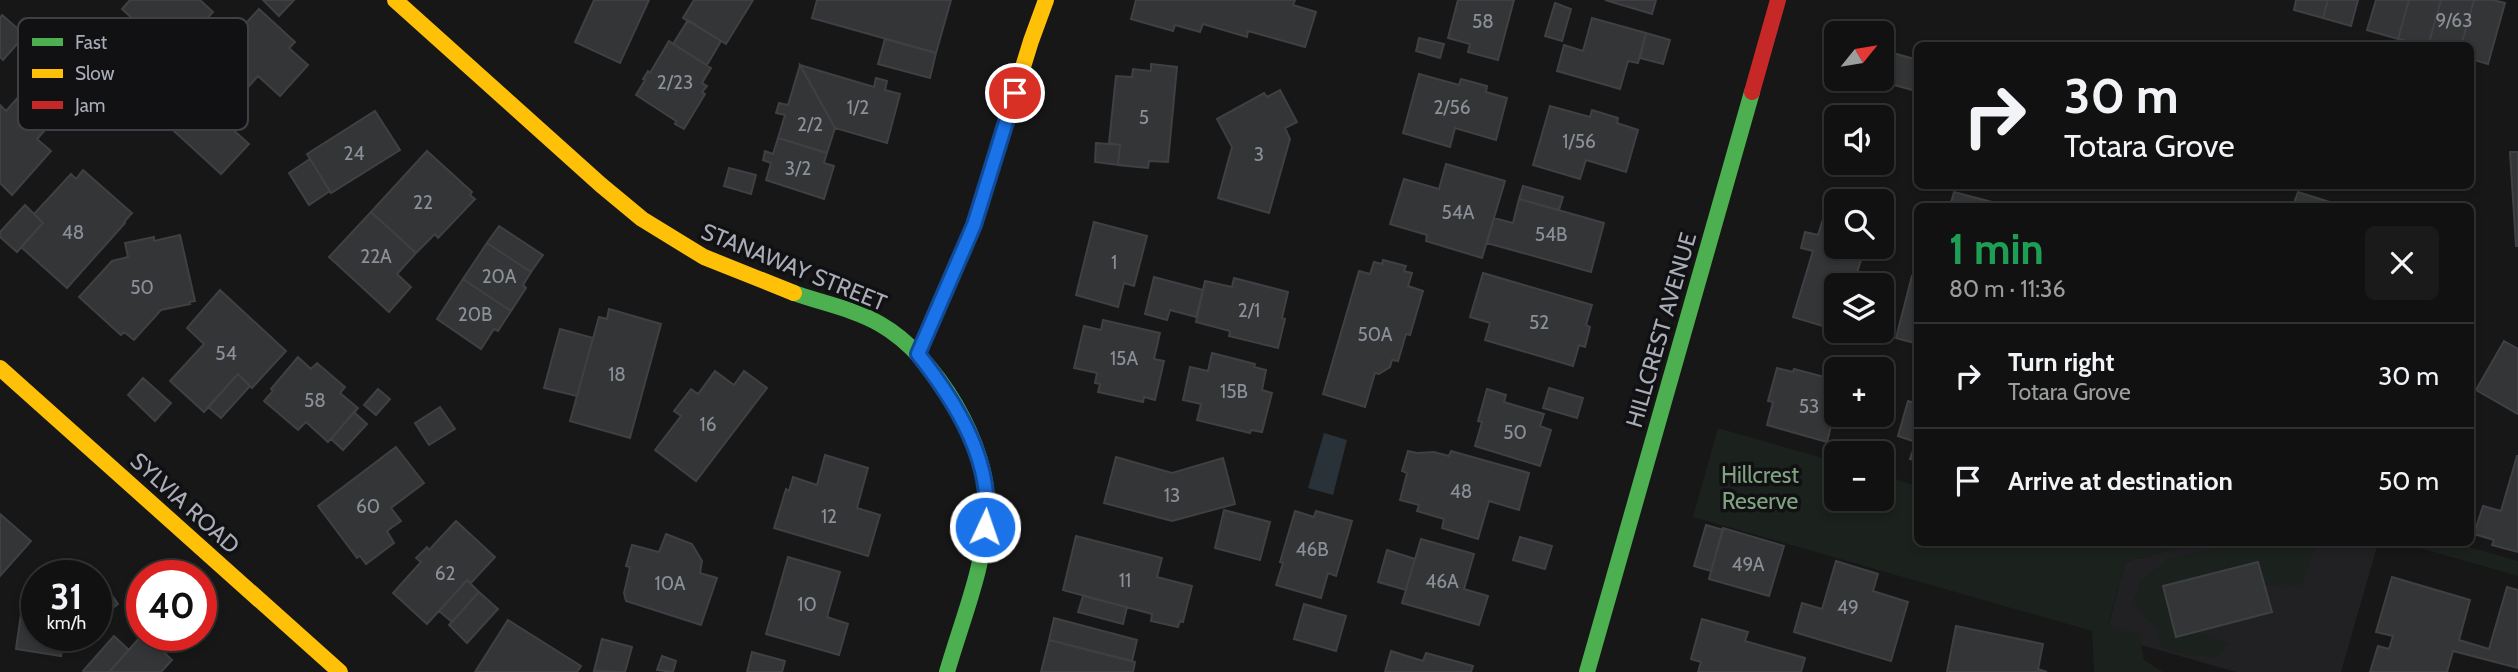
<!DOCTYPE html>
<meta charset="utf-8">
<style>
:root{--surface:#111;--page:#1a1a1a;--text:#f1f3f6;--muted:#9c9d9f;--line:#303131}
body{margin:0;font-family:Cabin,sans-serif;background:var(--page);color:var(--text);height:100vh;display:flex;flex-direction:column;font-size:26px;white-space:nowrap}
*{box-sizing:border-box;margin:0}
p{font-size:23px;color:var(--muted)}
.icon{flex:none;width:38px;height:38px;fill:none;stroke:currentColor;stroke-width:2;stroke-linecap:round;stroke-linejoin:round}
.map{position:relative;flex:1;overflow:hidden}
.details{position:absolute;left:1914px;top:203px;width:560px;height:343px;display:flex;flex-direction:column;background:var(--surface);border-radius:10px;box-shadow:0 4px 10px #0003,0 0 0 2px var(--line)}
.details>*{flex:none}
.guide{position:absolute;left:1914px;top:42px;width:560px;height:147px;border-radius:10px;box-shadow:0 4px 10px #0003,0 0 0 2px var(--line);background:#111;color:var(--text);overflow:hidden}
.needle{width:46px;rotate:60deg}
.tools{position:absolute;left:1824px;top:21px;display:grid;gap:14px}
.tools a{display:grid;place-items:center;width:70px;height:70px;border-radius:10px;background:var(--surface);box-shadow:0 4px 10px #0003,0 0 0 2px var(--line);font-size:35px}
.speed{position:absolute;left:21px;top:560px;display:flex;gap:14px;font-size:35px;font-weight:700;text-align:center}
.speed>*{display:grid;place-content:center;width:91px;height:91px;border-radius:50%;background:var(--surface);box-shadow:0 4px 10px #0003,0 0 0 2px var(--line);line-height:1}
.speed small{font-size:18px;font-weight:400}
.speed .limit{border:10px solid #d22;background:#fff;color:#111}
.pin{position:absolute;display:grid;place-items:center;width:60px;height:60px;color:#fff;margin:-30px;border:4px solid #fff;border-radius:50%;box-shadow:0 2px 7px #0007}
.me{position:absolute;width:77px;margin:-38px;rotate:3deg;stroke-linejoin:round;filter:drop-shadow(0 0 5px #0008)}
.turn{display:flex;align-items:center;gap:24px;height:147px;padding:0 35px;font-size:32px}
.turn .icon{width:91px;height:91px;stroke-width:2.5}
.turn b{display:block;font-size:49px;line-height:60px}
.round{display:grid;place-items:center;flex:none;width:74px;height:74px;border-radius:10px;background:var(--page)}
.head{display:flex;align-items:center;justify-content:space-between;height:119px;padding:0 35px}
h1{font-size:42px;font-weight:800;line-height:52px;color:#1e9e55}
ul{padding:0;list-style:none}
li{display:flex;align-items:center;gap:21px;height:105px;padding:0 35px;border-top:2px solid var(--line)}
li div{flex:1}
li b{display:block;font-size:26px}
li em{font-style:normal}
.map>svg:first-child{display:block}
.built{fill:#212124}
.green{fill:#1b211c}
.water{fill:#2a3239}
.building{fill:#343537;stroke:#3f4043;stroke-width:2}
.lines{fill:none;stroke-linecap:round;stroke-linejoin:round}
.fast{stroke:#4caf50;stroke-width:16}
.slow{stroke:#ffc107;stroke-width:16}
.jam{stroke:#c62828;stroke-width:16}
.route-casing{stroke:#114b97;stroke-width:18}
.route{stroke:#1a73e8;stroke-width:12}
.labels{text-anchor:middle;dominant-baseline:central;stroke-width:7;stroke-linejoin:round;paint-order:stroke}
.number-label{font-size:19px;fill:#8b8f98}
.street-label{font-size:23px;fill:#a8adb8;stroke:#111113}
.park-label{font-size:23px;fill:#7fa381;stroke:#111113}
.key{fill:#111113;stroke:#3e4045;stroke-width:2}
.key-label{font-size:19px;fill:#a8adb8}
</style>
<div class="map">
<svg width="2518" height="672" viewBox="0 0 2518 672">
<rect width="100%" height="100%" fill="#171717"/>
<path class="built" d="M2196,543H2378L2341,672H2236L2106,635L2125,562Z"/>
<path class="green" d="M1718,428L1836,462V499H1881V475L1918,486V542L2196,543L2125,562L2108,625L2139,634L2144,660L2163,672H2094L2092,631L1693,517Z
M2239,543H2317L2301,585L2284,587L2264,584L2258,562L2195,632L2229,643L2217,657L2188,655L2161,648L2157,629L2132,603L2143,579L2168,559Z
M2402,543H2455L2518,561V576Z"/>
<path class="water" d="M1324,433L1347,440L1333,495L1308,488Z"/>
<path class="building" d="M130,0H200L213,12L184,43L164,24L152,37L122,9Z
M263,0H294L279,16Z
M594,0H649L620,63L575,42Z
M694,0H753L726,44L683,18Z
M817,0H951L936,53L812,18Z
M1136,0H1295L1293,5L1316,12L1305,47L1248,31L1247,37L1203,24L1200,32L1175,25L1173,31L1131,19Z
M1458,0H1514L1498,60L1468,52L1470,44L1448,38Z
M1605,0H1656L1652,14Z
M2296,0H2328L2323,18L2294,10Z
M2328,0H2358L2351,26L2323,18Z
M2376,0H2409L2398,39L2367,30Z
M2409,0H2441L2428,46L2398,39Z
M2441,0H2474L2461,46H2428Z
M2474,0H2493L2505,3L2488,64L2471,59V46H2461Z
M1555,3L1571,9L1562,41L1545,36Z
M259,9L295,42L289,48L308,65L280,96L258,76L242,94L209,63Z
M2,15L25,35L3,60L0,57V18Z
M1592,18L1646,33L1638,63L1628,61L1620,89L1557,71L1564,45L1583,51Z
M688,20L721,41L707,65L673,44Z
M1646,33L1670,40L1663,64L1640,58Z
M1419,38L1444,44L1440,58L1416,51Z
M885,39L936,53L930,78L878,64Z
M669,41L711,68L702,83L707,86L702,92L705,94L684,129L675,124L676,121L636,95L645,80L643,79L648,71L650,73Z
M1886,51L1918,60L1916,91L1879,81L1881,79Z
M1151,64L1177,67L1168,162L1149,161L1148,168L1118,165L1120,145L1109,143L1116,76L1132,77L1133,69L1151,71Z
M800,65L874,87L876,78L887,81L885,90L900,94L887,143L835,128Z
M800,65L835,128L827,153L778,138L785,115L776,113L779,103L788,105Z
M1419,74L1459,85L1461,79L1487,86L1486,92L1507,98L1496,140L1455,128L1450,147L1403,133Z
M1280,90L1297,122L1285,128L1290,139L1269,213L1218,198L1232,147L1217,119L1264,93L1267,97Z
M190,91L249,144L221,174L163,121Z
M21,94L52,122L37,139L51,151L12,195L0,183V105L6,111Z
M1550,106L1590,117L1592,110L1618,118L1617,123L1638,130L1626,172L1586,160L1580,179L1533,165Z
M375,111L400,150L331,193L307,154Z
M778,138L827,153L824,163L834,166L824,199L766,180L771,163L763,160L765,151L773,154Z
M1096,143L1120,145L1118,165L1095,162Z
M427,151L472,192L470,195L475,199L438,238L435,234L416,253L371,212Z
M2510,152H2518V246H2516Z
M310,159L330,191L309,205L289,173Z
M1446,164L1505,181L1482,258L1426,241L1427,235L1390,224L1404,179L1439,189Z
M729,168L756,175L751,194L724,186Z
M83,170L132,213L124,222L125,223L67,288L21,247L43,223L34,214L71,174L76,179Z
M1523,186L1563,197L1559,210L1519,199Z
M1954,192L1992,202L1991,206H1950Z
M2298,192L2342,206H2293Z
M1519,199L1604,223L1591,272L1487,243L1494,218L1513,223Z
M1828,203L1836,205V247H1853L1851,253L1862,257L1853,285H1836V330L1793,317L1813,251L1801,248L1805,232L1818,235Z
M25,205L43,223L17,252L0,237V232Z
M371,212L416,253L397,274L411,287L389,312L329,257Z
M1094,222L1147,236L1134,286L1124,283L1118,307L1076,295Z
M499,226L543,255L531,272L487,243Z
M180,235L195,301L189,302L190,304L161,310L134,340L124,332L121,335L79,297L112,261L128,257L125,243L154,237V241Z
M487,243L531,272L523,285L526,288L511,311L463,279Z
M1383,260L1406,266L1404,271L1412,273L1408,286L1423,291L1410,335L1406,334L1398,361L1392,360L1390,367L1379,374L1375,373L1365,407L1323,394L1359,271L1370,274L1374,262L1382,264Z
M1483,273L1592,305L1586,325L1590,327L1585,347L1579,345L1573,366L1485,340L1490,323L1470,317Z
M1912,276L1918,277V344L1896,338Z
M1154,277L1203,290L1196,317L1170,310L1167,320L1145,314Z
M1234,278L1288,292L1282,318L1285,319L1278,348L1229,336L1230,331L1196,322L1205,281L1232,287Z
M463,279L511,311L498,331L494,329L481,349L437,319Z
M220,290L286,351L252,388L238,374L204,412L170,381L204,344L187,328Z
M609,309L661,324L630,438L570,421L599,317L607,319Z
M1103,320L1160,333L1154,359L1164,361L1155,400L1144,397L1143,402L1098,392L1100,384L1095,383L1097,373L1074,368L1084,326L1101,330Z
M560,329L593,338L577,396L544,388Z
M2504,341L2518,349V414L2476,390Z
M1212,353L1255,364L1254,367L1266,370L1262,390L1272,393L1262,432L1251,430L1250,433L1197,420L1201,404L1183,400L1190,367L1208,371Z
M298,357L311,369L317,363L345,387L340,393L358,408L328,442L306,422L298,430L264,401L273,391L271,389Z
M1777,368L1793,372L1794,369L1836,380V415H1846L1844,421L1833,418L1827,442L1767,425L1773,402L1768,401Z
M715,371L734,385L744,371L767,388L696,481L655,450L681,416L674,411L691,389L698,394Z
M238,374L250,386L221,418L208,407Z
M143,378L171,403L155,421L128,395Z
M1549,388L1583,398L1577,418L1543,408Z
M378,389L390,399L376,415L364,405Z
M1487,389L1506,395L1504,402L1544,414L1540,426L1551,430L1540,466L1475,446L1482,422L1478,421Z
M1908,401L1918,404V461L1910,459L1916,442L1898,436Z
M440,407L455,429L429,445L415,423Z
M354,412L367,424L343,450L331,439Z
M396,447L424,483L391,508L401,521L387,531L394,543L366,564L360,556L357,558L318,506Z
M1408,451L1417,453L1434,452L1449,456L1451,451L1529,473L1519,510L1489,501L1478,539L1442,528L1444,519L1417,511L1419,505L1400,500L1407,473L1402,471Z
M825,455L868,468L857,508L880,515L868,556L774,528L786,489L789,491L793,477L817,485Z
M2517,456H2518V552L2492,545L2494,540L2474,534L2483,506L2501,511Z
M1116,457L1172,473L1223,458L1235,504L1172,521L1104,503Z
M1224,510L1270,522L1260,560L1215,548Z
M1295,511L1314,517L1316,511L1352,521L1336,576L1328,573L1321,598L1276,585L1283,563L1280,562Z
M0,514L31,541L0,576Z
M456,521L495,557L471,583L467,580L427,624L393,593L421,562L416,558L427,547L429,550Z
M1706,525L1723,530L1711,571L1694,566Z
M1723,528L1784,546L1769,596L1709,579Z
M666,534L692,544L702,561L700,573L717,578L701,625L626,601L624,593L630,567L626,566L632,545L659,552Z
M1076,536L1162,558L1157,577L1192,586L1183,622L1180,621L1178,627L1151,621L1152,614L1063,590Z
M1520,537L1552,546L1545,569L1513,560Z
M1421,539L1474,554L1464,589L1488,596L1479,625L1402,603Z
M1387,550L1415,559L1406,590L1378,582Z
M788,557L840,572L827,617L848,624L839,655L766,634Z
M1836,561L1878,574L1873,591L1908,602L1891,661L1794,632L1802,603L1822,609Z
M2258,562L2272,612L2176,637L2163,586Z
M91,566L118,604L96,620V576H78Z
M2392,577L2470,600L2459,640L2489,649L2507,587L2518,590V668L2453,651L2447,672H2370L2378,646L2389,649L2393,636L2376,632Z
M467,580L479,592L452,622L439,611Z
M25,586L37,588V635H75L63,644L61,656L16,649Z
M479,592L498,609L467,643L449,625Z
M1083,596L1127,607L1123,624L1078,612Z
M1304,604L1346,616L1336,651L1294,639Z
M1054,618L1137,640L1132,661L1049,640Z
M1702,619L1748,632L1745,641L1805,658L1801,672H1698L1701,662L1691,659Z
M508,620L581,666L577,672H475Z
M1956,626L2043,644L2038,669L2047,672H1947Z
M142,635H146L172,660L161,672H109Z
M114,636L129,650L109,672H84L83,671Z
M602,639L632,647L625,672L594,671Z
M1049,640L1135,662L1133,672H1041Z
M1391,651L1423,661L1426,653L1473,666L1471,672H1385Z
M752,652L785,661L782,672H747Z
M662,656L676,661L673,672L657,670Z"/>
<g class="lines">
<path class="fast" d="M794,293C822,303 854,309 880,324C936,356 990,445 987,511C985,566 962,620 947,672
M1587,672L1752,92"/>
<path class="slow" d="M395,0L601,185L642,219L704,257L794,293
M918,354L974,225L1031,41L1046,0
M0,368L340,672"/>
<path class="jam" d="M1752,92L1778,0"/>
</g>
<g class="lines">
<g class="route-casing">
<path id="route" d="M985,527C995,464 956,402 918,354L974,225L1015,93"/>
</g>
<use href="#route" class="route"/>
</g>
<g class="labels">
<g class="number-label">
<text x="2454" y="20">9/63</text>
<text x="1483" y="21">58</text>
<text x="675" y="82">2/23</text>
<text x="858" y="107">1/2</text>
<text x="1452" y="107">2/56</text>
<text x="1144" y="117">5</text>
<text x="810" y="124">2/2</text>
<text x="1579" y="141">1/56</text>
<text x="354" y="153">24</text>
<text x="1259" y="154">3</text>
<text x="798" y="168">3/2</text>
<text x="423" y="202">22</text>
<text x="1458" y="212">54A</text>
<text x="73" y="232">48</text>
<text x="1551" y="234">54B</text>
<text x="376" y="256">22A</text>
<text x="1114" y="262">1</text>
<text x="499" y="276">20A</text>
<text x="142" y="287">50</text>
<text x="1249" y="310">2/1</text>
<text x="475" y="314">20B</text>
<text x="1539" y="322">52</text>
<text x="1375" y="334">50A</text>
<text x="226" y="353">54</text>
<text x="1124" y="358">15A</text>
<text x="617" y="374">18</text>
<text x="1234" y="391">15B</text>
<text x="315" y="400">58</text>
<text x="1809" y="406">53</text>
<text x="708" y="424">16</text>
<text x="1515" y="432">50</text>
<text x="1461" y="491">48</text>
<text x="1172" y="495">13</text>
<text x="368" y="506">60</text>
<text x="829" y="516">12</text>
<text x="1312" y="549">46B</text>
<text x="1748" y="564">49A</text>
<text x="445" y="573">62</text>
<text x="1125" y="580">11</text>
<text x="1442" y="581">46A</text>
<text x="670" y="583">10A</text>
<text x="807" y="604">10</text>
<text x="1848" y="607">49</text>
</g>
<g class="street-label">
<text transform="translate(794 267) rotate(22)">STANAWAY STREET</text>
<text transform="translate(1661 330) rotate(-74)">HILLCREST AVENUE</text>
<text transform="translate(185 503) rotate(42)">SYLVIA ROAD</text>
</g>
<g class="park-label">
<text x="1760" y="475">Hillcrest<tspan x="1760" dy="26">Reserve</tspan></text>
</g>
</g>
<rect x="18" y="18" width="230" height="112" rx="10" class="key"/>
<rect x="32" y="38" width="31" height="8" fill="#4caf50"/>
<rect x="32" y="69" width="31" height="9" fill="#ffc107"/>
<rect x="32" y="101" width="31" height="8" fill="#c62828"/>
<g class="key-label">
<text x="75" y="49">Fast</text>
<text x="75" y="80">Slow</text>
<text x="75" y="112">Jam</text>
</g>
</svg>
<div class="tools">
<a><svg class="needle" viewBox="-14 -14 28 28"><path d="M0-13l5 13h-10z" fill="#e53935"/><path d="M0 13l5-13h-10z" fill="#9c9d9f"/></svg></a>
<a><svg class="icon" aria-label="sound" viewBox="0 0 24 24"><path d="M4 9h4l5-4v14l-5-4H4zM17 9q2 3 0 6"/></svg></a>
<a><svg class="icon" aria-label="search" viewBox="0 0 24 24"><circle cx="10" cy="10" r="6"/><path d="M15 15l6 6"/></svg></a>
<a><svg class="icon" aria-label="layers" viewBox="0 0 24 24"><path d="M12 4l9 5-9 5-9-5zM3 14l9 5 9-5"/></svg></a>
<a>+</a>
<a>−</a>
</div>
<div class="speed"><div>31<small>km/h</small></div><div class="limit">40</div></div>
<div class="pin" style="left:1015px;top:93px;background:#d93025"><svg class="icon" aria-label="arrive" viewBox="0 0 24 24"><path d="M6 21V4h12l-3 4 3 4H6"/></svg></div>
<svg class="me" style="left:985px;top:527px" viewBox="-20 -20 40 40"><circle r="17" fill="#1a73e8" stroke="#fff" stroke-width="3"/><path d="M0-11L8 9 0 5-8 9z" fill="#fff"/></svg>
<div class="guide">
<div class="turn"><svg class="icon" aria-label="right" viewBox="0 0 24 24"><path d="M7 20v-9h11M14 6l5 5-5 5"/></svg><div><b>30 m</b>Totara Grove</div></div>
</div>
<section class="details">
<div class="head"><div><h1>1 min</h1><p>80 m · 11:36</p></div><a class="round"><svg class="icon" aria-label="close" viewBox="0 0 24 24"><path d="M6 6l12 12M18 6L6 18"/></svg></a></div>
<ul>
<li><svg class="icon" aria-label="right" viewBox="0 0 24 24"><path d="M7 20v-9h11M14 6l5 5-5 5"/></svg><div><b>Turn right</b><p>Totara Grove</p></div><em>30 m</em></li>
<li><svg class="icon" aria-label="arrive" viewBox="0 0 24 24"><path d="M6 21V4h12l-3 4 3 4H6"/></svg><div><b>Arrive at destination</b></div><em>50 m</em></li>
</ul>
</section>
</div>
